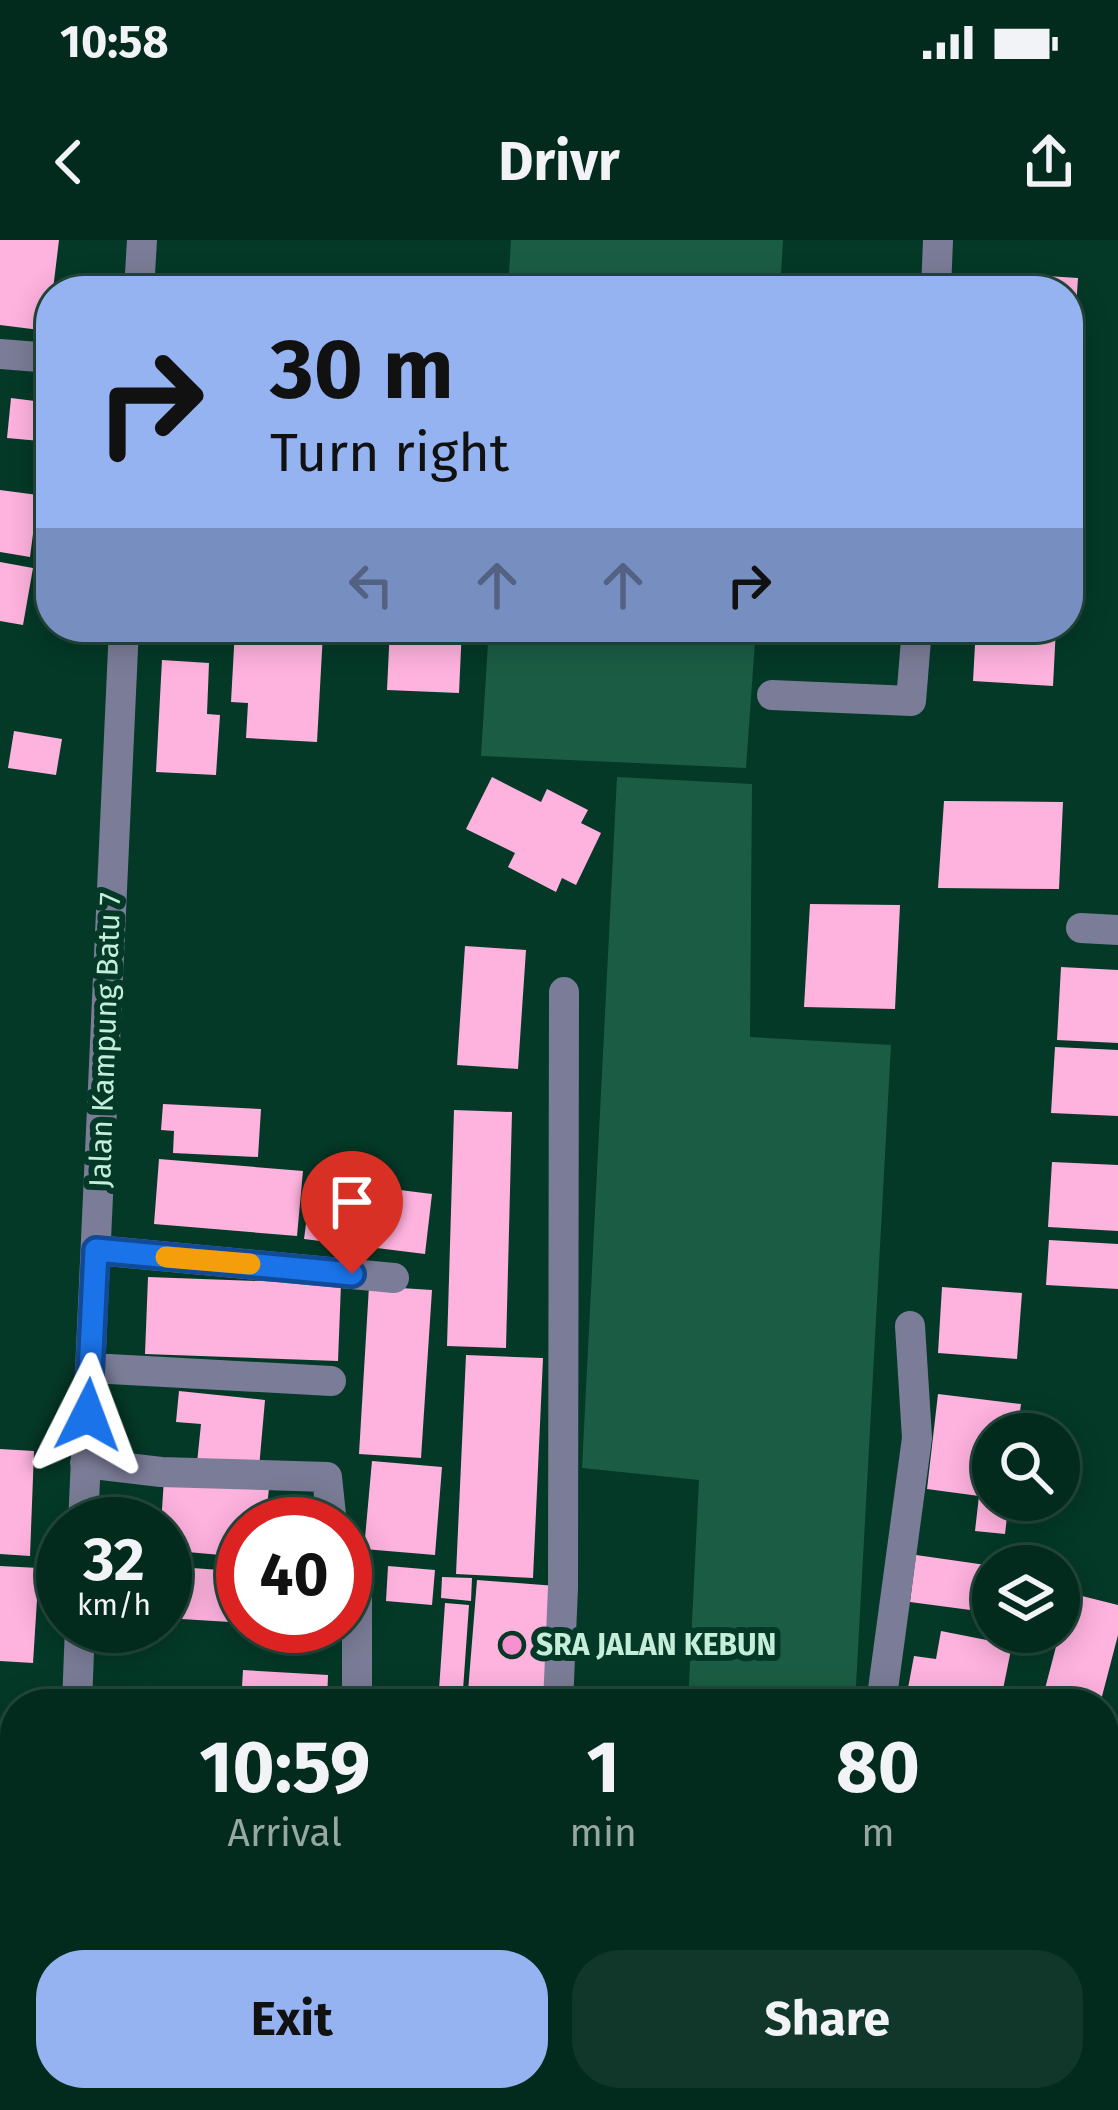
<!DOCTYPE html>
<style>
:root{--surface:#032b1d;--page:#11372a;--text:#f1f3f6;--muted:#97a7a4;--line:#24473b;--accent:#95b2f1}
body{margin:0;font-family:"Fira Sans",sans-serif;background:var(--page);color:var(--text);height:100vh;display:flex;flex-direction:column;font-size:45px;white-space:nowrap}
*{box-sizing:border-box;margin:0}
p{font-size:39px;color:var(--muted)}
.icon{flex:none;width:66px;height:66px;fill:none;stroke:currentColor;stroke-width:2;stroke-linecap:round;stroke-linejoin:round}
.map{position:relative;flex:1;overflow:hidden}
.panel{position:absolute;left:0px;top:1449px;width:1119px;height:423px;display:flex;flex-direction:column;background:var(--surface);border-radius:48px 48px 0 0;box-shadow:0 6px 30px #0003,0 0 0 3px var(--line)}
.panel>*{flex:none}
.banner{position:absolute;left:36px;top:36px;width:1047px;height:366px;border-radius:48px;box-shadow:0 6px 30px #0003,0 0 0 3px var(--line);background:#95b2f1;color:#111;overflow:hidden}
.fabs{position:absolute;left:972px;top:1173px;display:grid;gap:24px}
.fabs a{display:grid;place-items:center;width:108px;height:108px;border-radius:50%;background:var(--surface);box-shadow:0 6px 30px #0003,0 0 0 3px var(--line);font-size:60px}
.speed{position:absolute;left:36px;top:1257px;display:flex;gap:24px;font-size:60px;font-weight:700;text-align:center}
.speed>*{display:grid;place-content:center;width:156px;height:156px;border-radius:50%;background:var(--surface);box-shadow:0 6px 30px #0003,0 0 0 3px var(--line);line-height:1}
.speed small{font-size:30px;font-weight:400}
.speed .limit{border:18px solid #d22;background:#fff;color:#111}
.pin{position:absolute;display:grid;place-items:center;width:102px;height:102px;color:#fff;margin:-123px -51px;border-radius:50% 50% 50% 0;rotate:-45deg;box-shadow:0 0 12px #0007}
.pin .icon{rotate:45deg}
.me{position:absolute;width:132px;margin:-66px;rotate:3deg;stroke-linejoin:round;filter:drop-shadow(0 0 9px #0008)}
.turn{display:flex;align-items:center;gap:42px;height:252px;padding:0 36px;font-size:54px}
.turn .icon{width:156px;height:156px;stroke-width:2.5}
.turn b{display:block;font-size:84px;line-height:102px}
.lanes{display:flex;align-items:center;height:114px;padding:0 36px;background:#0003;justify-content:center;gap:60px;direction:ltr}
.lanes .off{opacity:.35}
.eta{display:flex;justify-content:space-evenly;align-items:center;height:204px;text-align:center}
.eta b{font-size:72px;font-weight:700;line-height:84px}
.action{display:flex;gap:24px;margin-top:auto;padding:24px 36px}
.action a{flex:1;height:138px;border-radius:48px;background:var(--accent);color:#111;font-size:48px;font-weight:700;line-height:138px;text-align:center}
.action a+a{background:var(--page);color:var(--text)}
.status{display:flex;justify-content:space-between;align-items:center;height:84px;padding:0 60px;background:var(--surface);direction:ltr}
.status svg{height:33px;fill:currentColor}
header{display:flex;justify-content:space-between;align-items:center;height:156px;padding:0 36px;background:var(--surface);font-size:54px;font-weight:700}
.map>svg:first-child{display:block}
.green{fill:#1b5d44}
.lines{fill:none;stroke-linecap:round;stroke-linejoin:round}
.stream{stroke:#07222b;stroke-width:10}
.building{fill:#feb2de}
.minor{stroke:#7b7c97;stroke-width:30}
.route-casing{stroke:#114b97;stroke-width:30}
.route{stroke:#1a73e8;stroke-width:21}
.slow{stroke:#f59e0b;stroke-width:21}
.poi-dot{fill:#f790ce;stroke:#043927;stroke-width:4.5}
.labels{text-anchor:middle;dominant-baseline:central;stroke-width:12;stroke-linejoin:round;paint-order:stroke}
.street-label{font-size:30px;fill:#c4eeda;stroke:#043927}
.poi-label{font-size:30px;font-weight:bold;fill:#c4eeda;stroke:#043927;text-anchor:start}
</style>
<div class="status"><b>10:58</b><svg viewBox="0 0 49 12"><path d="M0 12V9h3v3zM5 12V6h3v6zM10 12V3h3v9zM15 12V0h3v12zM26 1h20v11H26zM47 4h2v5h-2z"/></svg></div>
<header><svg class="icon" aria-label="back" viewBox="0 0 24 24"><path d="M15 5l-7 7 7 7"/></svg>Drivr<svg class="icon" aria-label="share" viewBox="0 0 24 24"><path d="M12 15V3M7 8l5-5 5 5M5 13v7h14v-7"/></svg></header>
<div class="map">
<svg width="1118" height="1870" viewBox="0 0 1118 1870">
<rect width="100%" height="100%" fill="#043927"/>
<path class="green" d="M511,0H783L780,51H508Z
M489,387H756L746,528L481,516Z
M617,537L752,544L750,797L891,805L855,1464H688L699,1240L582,1228Z"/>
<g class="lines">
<path class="stream" d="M1104,1646L1118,1647"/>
</g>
<path class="building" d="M0,0H59L48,91L0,85Z
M999,33L1078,38L1071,143H1068V51H997Z
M819,39L884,43V51H818Z
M11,158L51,163V202L7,198Z
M0,250L38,255L30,317L0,312Z
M0,322L33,328L23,385L0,381Z
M390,387H462L459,453L387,450Z
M976,387H1056L1053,446L973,441Z
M235,389L323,393L317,502L246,498L248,463L231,462Z
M162,420L209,423L207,474L220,475L216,535L156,532Z
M14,491L62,499L56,535L8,528Z
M492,537L541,562L547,549L588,570L581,583L601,593L576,645L562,638L556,652L508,627L515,613L466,589Z
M944,561L1063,562L1059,649L938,648Z
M810,664L900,665L895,769L804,767Z
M465,706L526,710L518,829L457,825Z
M1061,727L1118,730V803L1057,800Z
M1055,807L1118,810V876L1051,873Z
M163,864L261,869L258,917L173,913L174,891L161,890Z
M454,870L512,872L506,1108L447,1106Z
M159,919L303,931L297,996L154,984Z
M1052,922L1118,925V991L1048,987Z
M312,939L432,954L425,1014L304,999Z
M1049,1000L1118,1004V1049L1046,1045Z
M148,1037L341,1044L338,1121L145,1114Z
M369,1046L432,1050L421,1218L359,1214Z
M942,1047L1022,1053L1017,1119L938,1113Z
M466,1115L543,1118L533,1338L456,1334Z
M179,1151L265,1160L259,1228L197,1223L201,1184L176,1182Z
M938,1154L1021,1164L1017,1194H993V1260H1009L1005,1294L975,1291L979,1256L927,1249Z
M0,1209L34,1211L30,1316L0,1314Z
M372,1221L442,1227L435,1315L364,1309Z
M164,1239L269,1248L267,1267L318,1272L317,1284H243V1317L165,1310V1284H161Z
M916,1315L993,1326V1373L910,1362Z
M0,1326L39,1328L33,1423L0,1421Z
M165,1326L234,1331L230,1382L165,1378Z
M388,1326L435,1330L432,1365L386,1361Z
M442,1337L472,1338L471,1361L441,1358Z
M477,1340L556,1346L547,1464H467Z
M1070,1353L1118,1365V1395L1100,1464H1041Z
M445,1363L469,1365L462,1464H438Z
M242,1386H328V1396L242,1391Z
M941,1391L1012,1405L1000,1464H905L914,1416L936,1419Z
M243,1430L328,1435L327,1464H241Z
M0,1630H15V1724L0,1723Z
M0,1740L15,1741L12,1779H0Z
M1104,1744H1117L1114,1828H1104Z
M0,1804L14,1805L12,1844H0Z
M504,1857H620L617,1870H501Z"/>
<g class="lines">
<path class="minor" d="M139,51L142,0
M936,51L938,0
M0,114L51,118
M772,455L911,461L917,387
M1081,688L1118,690
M96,1010L394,1038
M91,1128L331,1141
M85,1223L161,1232L327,1237L332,1284
M83,1284L124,387
M345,1308L357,1331V1464
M77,1464L80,1386
M558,1464L563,1348L564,752
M881,1464L917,1198L910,1086
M0,1568H15
M1104,1608L1118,1609
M0,1797L15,1798
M78,1857V1870
M440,1870L441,1857
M895,1870L896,1857
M1045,1870L1046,1857"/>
</g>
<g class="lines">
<g class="route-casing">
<path id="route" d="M88,1175L96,1010L352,1034"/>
</g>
<use href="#route" class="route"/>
<path class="slow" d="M166,1017L250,1024"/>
</g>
<circle class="poi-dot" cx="512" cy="1405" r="12"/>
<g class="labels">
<g class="street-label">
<text transform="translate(105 800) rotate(-88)">Jalan Kampung Batu 7</text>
</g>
<g class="poi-label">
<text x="536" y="1405">SRA JALAN KEBUN</text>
</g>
</g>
</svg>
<div class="fabs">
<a><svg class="icon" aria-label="search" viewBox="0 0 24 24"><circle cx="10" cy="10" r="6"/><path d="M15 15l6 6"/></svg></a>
<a><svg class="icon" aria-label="layers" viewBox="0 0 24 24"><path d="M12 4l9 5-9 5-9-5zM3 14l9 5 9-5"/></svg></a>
</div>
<div class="speed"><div>32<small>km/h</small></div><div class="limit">40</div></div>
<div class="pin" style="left:352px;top:1034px;background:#d93025"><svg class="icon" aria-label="arrive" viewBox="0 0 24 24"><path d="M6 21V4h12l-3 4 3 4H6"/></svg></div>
<svg class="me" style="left:88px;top:1175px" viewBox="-20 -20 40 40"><path d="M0-17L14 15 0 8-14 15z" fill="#1a73e8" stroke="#fff" stroke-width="4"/></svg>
<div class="banner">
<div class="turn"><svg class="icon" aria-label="right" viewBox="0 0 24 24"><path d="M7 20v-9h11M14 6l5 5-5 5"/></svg><div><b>30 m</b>Turn right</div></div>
<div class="lanes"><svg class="icon off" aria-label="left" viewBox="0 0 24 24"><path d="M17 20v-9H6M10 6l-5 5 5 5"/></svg><svg class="icon off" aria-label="ahead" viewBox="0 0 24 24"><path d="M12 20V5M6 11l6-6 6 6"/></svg><svg class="icon off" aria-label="ahead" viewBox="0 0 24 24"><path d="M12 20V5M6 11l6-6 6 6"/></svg><svg class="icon" aria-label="right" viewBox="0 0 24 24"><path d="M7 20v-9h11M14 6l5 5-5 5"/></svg></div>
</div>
<section class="panel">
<div class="eta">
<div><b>10:59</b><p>Arrival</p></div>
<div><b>1</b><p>min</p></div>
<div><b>80</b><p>m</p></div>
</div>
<div class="action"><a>Exit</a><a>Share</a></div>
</section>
</div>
